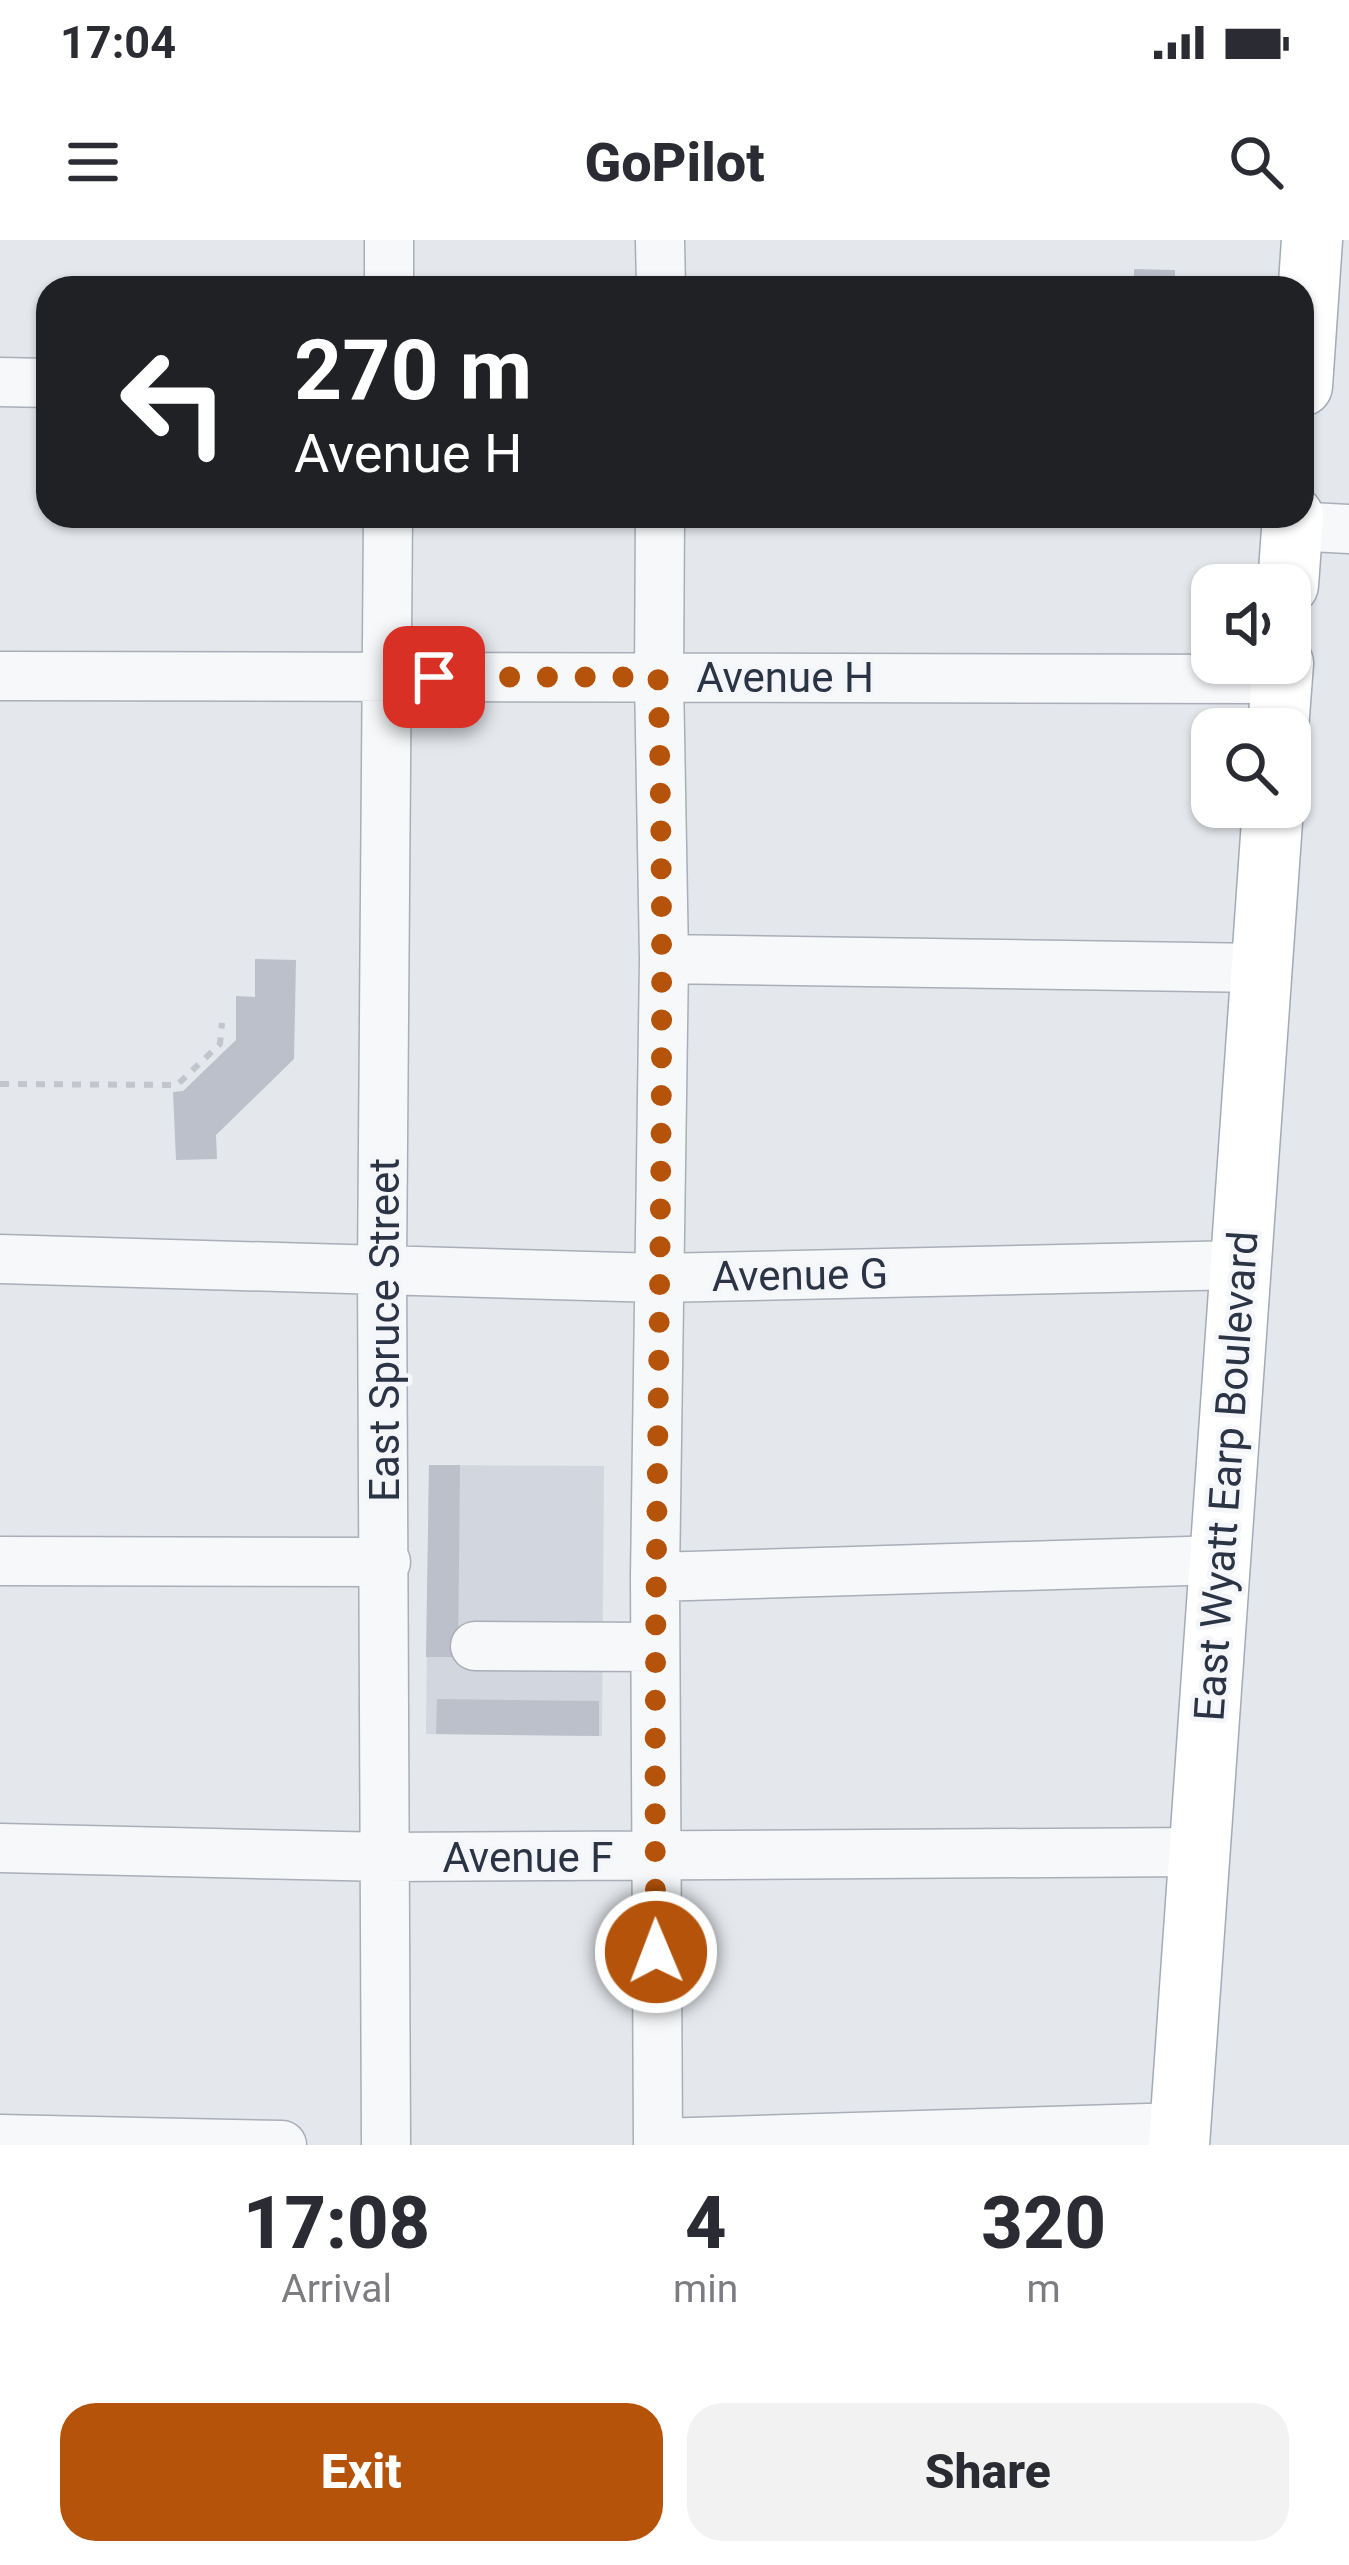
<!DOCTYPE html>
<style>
:root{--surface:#fff;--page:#f2f2f3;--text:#2b2b33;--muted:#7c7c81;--accent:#b45309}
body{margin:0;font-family:Roboto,sans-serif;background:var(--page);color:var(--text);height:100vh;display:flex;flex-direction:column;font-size:45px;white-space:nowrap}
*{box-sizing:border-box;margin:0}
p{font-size:39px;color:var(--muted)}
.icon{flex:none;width:66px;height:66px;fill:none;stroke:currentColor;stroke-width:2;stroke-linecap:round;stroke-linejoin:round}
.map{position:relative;height:1905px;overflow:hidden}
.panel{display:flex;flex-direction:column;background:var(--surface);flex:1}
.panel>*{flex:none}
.hud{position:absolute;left:36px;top:36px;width:1278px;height:252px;border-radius:36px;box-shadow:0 3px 9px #0004;background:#202124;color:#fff;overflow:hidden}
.buttons{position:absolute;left:1191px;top:324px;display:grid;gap:24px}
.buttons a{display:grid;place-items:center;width:120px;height:120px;border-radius:24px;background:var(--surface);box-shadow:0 3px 9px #0004;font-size:60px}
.pin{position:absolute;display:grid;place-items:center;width:102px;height:102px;color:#fff;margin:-51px;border-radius:24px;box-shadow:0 6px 18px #0006}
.me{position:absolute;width:132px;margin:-66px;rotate:359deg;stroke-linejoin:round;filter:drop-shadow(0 0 9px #0008)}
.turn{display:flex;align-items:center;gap:42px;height:252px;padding:0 60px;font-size:54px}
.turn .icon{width:156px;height:156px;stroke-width:2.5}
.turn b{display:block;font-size:84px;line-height:102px}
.eta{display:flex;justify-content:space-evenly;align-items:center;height:204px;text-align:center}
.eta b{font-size:72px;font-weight:800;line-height:84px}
.button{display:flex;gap:24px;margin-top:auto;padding:24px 60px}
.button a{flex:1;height:138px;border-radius:36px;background:var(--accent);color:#fff;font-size:48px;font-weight:800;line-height:138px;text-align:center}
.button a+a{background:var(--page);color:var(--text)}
.status{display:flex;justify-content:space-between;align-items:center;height:84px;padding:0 60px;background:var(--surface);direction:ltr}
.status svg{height:33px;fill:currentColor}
header{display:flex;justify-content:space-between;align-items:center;height:156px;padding:0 60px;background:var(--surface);font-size:54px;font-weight:800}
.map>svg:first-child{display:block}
.built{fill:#d2d6de}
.building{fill:#bbc0ca}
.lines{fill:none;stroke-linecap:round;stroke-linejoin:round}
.minor-casing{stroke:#a9aeb7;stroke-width:51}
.major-casing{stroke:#a3abb8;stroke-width:63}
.path{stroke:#c2c5cb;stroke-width:6;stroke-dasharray:9 9;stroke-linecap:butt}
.minor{stroke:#f7f8fa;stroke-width:48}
.major{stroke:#fff;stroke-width:60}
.route{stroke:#b45309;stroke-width:21;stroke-dasharray:0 37.8}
.labels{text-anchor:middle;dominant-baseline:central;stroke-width:9;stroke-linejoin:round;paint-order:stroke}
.street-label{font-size:42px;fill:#2b3445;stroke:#f4f6f9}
</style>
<div class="status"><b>17:04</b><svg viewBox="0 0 49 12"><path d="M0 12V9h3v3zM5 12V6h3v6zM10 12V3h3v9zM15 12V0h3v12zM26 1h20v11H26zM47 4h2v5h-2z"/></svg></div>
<header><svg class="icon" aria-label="menu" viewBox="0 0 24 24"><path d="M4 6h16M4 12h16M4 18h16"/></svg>GoPilot<svg class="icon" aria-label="search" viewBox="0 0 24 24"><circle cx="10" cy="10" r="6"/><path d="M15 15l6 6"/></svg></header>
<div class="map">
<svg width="1349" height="1905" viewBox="0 0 1349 1905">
<rect width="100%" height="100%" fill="#e4e7ec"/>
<path class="built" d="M429,1225L604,1226L602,1496L426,1494Z"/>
<path class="building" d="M1134,29L1175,30V48H1134Z
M255,719L296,720L294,819L216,895L217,919L176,920L173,852L183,851L236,800V756L255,757Z
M429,1225H460L458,1417H426Z
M437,1459L599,1461V1496L436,1494Z"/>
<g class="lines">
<g class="minor-casing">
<path id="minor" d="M660,0L661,48
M389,48V0
M0,142L48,143
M1292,286L1349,289
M0,436L1281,439
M664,719L1261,728
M0,1019L658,1038L1240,1025
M0,1321L386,1322
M655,1337L1220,1320
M475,1406L655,1407
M0,1608L387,1617L1199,1612
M0,1899L282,1905
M658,1903L1180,1887
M386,1905L382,1030L388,276
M658,1905L655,1337L664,719L659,437L660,276"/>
</g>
<g class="major-casing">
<path id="major" d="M1302,146L1312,0
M1288,345L1293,276
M1278,489L1283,423
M1179,1905L1273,567"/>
</g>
<path class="path" d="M0,844L177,845L220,804L222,783"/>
<use href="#minor" class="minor"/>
<use href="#major" class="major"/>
</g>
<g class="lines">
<path class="route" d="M434,437H658C669,862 651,1287 656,1712"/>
</g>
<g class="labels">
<g class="street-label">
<text x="785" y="437">Avenue H</text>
<text transform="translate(800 1035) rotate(-1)">Avenue G</text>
<text transform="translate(384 1090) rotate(-90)">East Spruce Street</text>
<text transform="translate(1226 1236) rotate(-86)">East Wyatt Earp Boulevard</text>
<text x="528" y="1617">Avenue F</text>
</g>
</g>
</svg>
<div class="buttons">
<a><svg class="icon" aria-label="sound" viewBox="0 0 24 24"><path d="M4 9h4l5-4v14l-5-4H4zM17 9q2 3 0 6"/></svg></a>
<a><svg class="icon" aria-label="search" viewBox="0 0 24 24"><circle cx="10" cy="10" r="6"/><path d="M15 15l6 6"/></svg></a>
</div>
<div class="pin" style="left:434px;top:437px;background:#d93025"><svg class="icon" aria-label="arrive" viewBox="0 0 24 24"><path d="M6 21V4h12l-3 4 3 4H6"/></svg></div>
<svg class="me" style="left:656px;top:1712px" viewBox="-20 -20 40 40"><circle r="17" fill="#b45309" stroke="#fff" stroke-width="3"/><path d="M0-11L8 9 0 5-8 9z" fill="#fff"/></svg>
<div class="hud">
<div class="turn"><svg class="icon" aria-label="left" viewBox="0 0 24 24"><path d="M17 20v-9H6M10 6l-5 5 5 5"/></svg><div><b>270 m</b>Avenue H</div></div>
</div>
</div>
<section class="panel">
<div class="eta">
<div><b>17:08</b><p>Arrival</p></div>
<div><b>4</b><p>min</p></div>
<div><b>320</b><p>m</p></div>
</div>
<div class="button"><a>Exit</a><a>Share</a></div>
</section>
